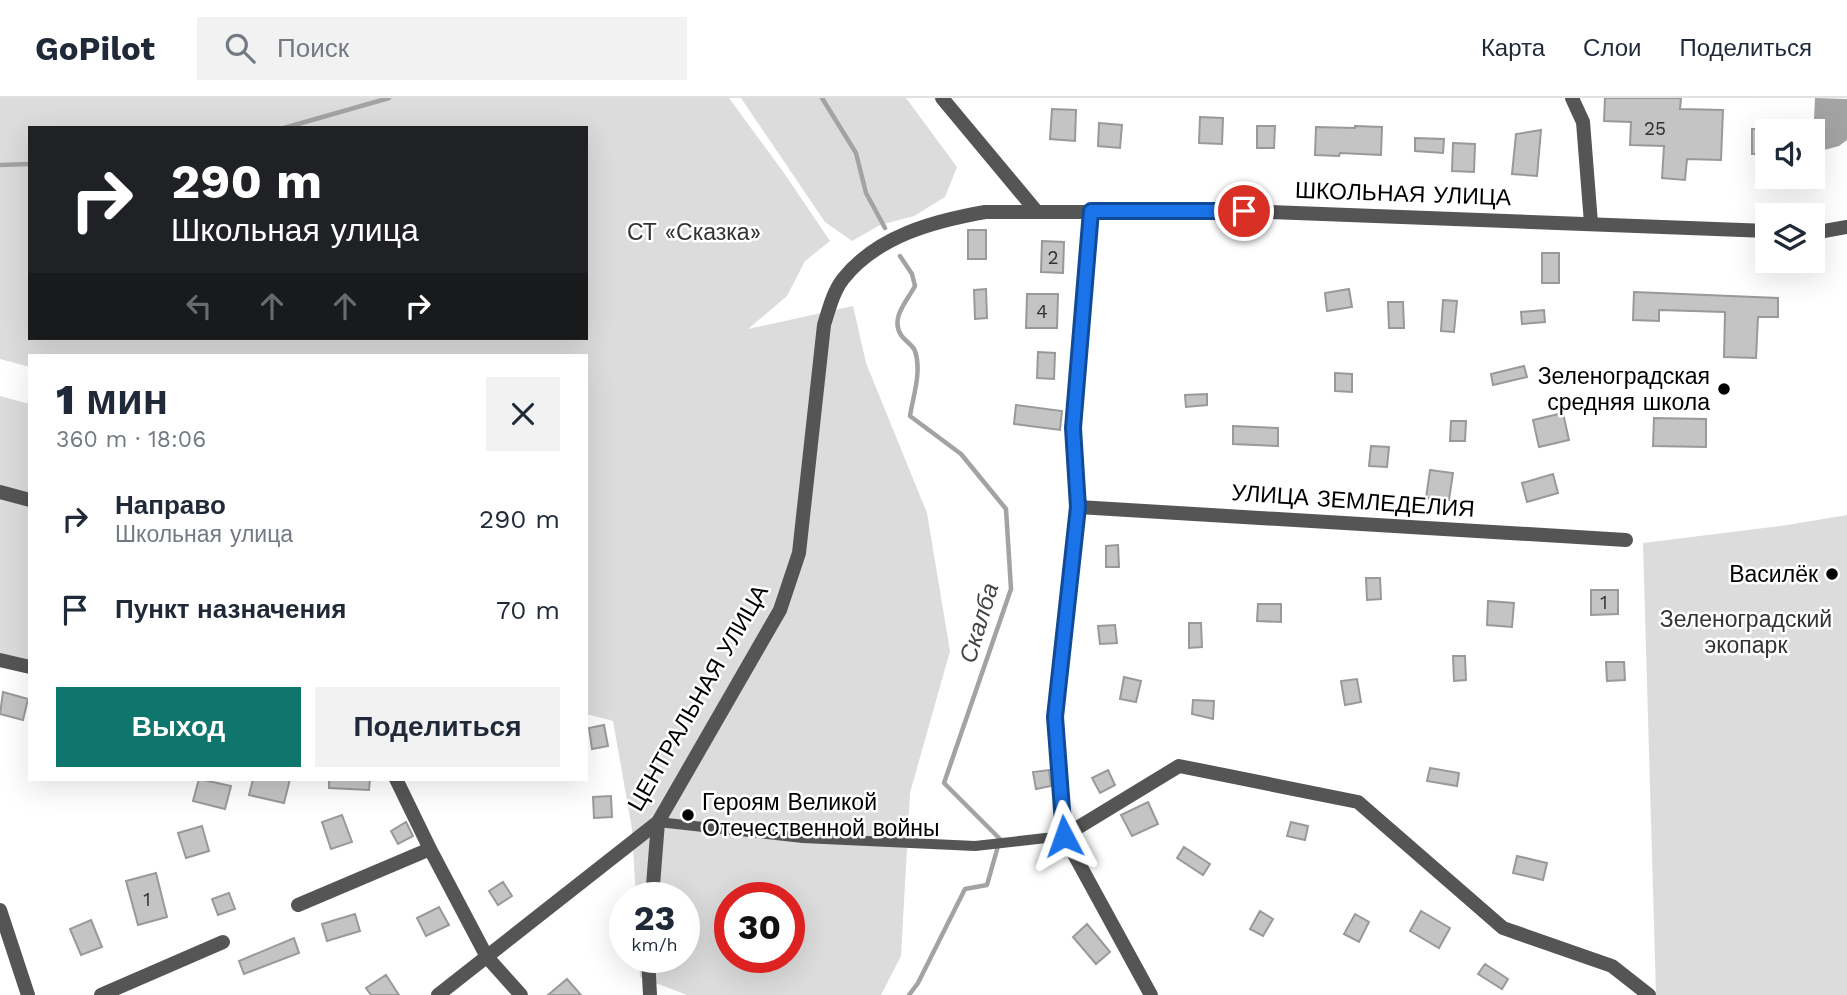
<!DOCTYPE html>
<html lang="ru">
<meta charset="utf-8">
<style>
:root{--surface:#fff;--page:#f2f2f3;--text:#1f2937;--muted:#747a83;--line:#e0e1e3;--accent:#0f766e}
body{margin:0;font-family:"Work Sans",sans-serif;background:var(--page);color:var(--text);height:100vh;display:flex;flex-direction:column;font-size:26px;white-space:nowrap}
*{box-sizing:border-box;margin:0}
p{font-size:23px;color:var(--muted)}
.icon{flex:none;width:38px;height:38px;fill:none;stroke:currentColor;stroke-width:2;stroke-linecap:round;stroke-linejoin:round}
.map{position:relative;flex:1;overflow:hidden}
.side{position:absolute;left:28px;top:256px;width:560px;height:427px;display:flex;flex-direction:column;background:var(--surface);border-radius:0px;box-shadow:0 7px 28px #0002}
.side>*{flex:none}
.guide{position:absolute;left:28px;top:28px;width:560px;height:214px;border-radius:0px;box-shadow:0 7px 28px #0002;background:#202124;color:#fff;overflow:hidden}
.tools{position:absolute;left:1755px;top:21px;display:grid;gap:14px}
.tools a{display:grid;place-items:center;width:70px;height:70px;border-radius:0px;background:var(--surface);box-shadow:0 7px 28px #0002;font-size:35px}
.speed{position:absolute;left:609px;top:784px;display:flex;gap:14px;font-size:35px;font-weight:700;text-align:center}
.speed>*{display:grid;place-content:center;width:91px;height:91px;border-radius:50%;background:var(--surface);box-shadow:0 7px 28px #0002;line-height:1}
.speed small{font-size:18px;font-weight:400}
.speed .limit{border:10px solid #d22;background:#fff;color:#111}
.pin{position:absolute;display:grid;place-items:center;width:60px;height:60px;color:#fff;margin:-30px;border:4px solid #fff;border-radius:50%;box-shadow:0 2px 7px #0007}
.me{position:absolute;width:77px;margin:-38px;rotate:356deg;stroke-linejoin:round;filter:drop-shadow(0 0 5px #0008)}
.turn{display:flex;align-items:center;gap:24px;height:147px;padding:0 28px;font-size:32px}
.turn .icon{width:91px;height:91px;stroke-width:2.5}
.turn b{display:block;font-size:49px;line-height:60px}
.lanes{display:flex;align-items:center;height:66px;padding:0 28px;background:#0003;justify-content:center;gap:35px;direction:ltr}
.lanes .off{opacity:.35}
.round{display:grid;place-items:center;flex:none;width:74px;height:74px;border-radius:0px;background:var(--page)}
.head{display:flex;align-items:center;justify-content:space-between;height:119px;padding:0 28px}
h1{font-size:42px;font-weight:800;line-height:52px}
.primary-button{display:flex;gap:14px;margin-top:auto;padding:14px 28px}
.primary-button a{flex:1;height:80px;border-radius:0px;background:var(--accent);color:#fff;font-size:28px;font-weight:800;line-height:80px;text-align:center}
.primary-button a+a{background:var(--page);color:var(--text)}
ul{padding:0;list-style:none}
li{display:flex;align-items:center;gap:21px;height:91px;padding:0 28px}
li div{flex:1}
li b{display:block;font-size:26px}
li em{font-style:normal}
header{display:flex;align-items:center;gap:42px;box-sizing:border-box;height:98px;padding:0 35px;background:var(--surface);border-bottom:2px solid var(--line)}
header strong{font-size:33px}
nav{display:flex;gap:38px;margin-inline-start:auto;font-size:24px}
.search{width:490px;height:63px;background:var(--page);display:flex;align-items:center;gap:18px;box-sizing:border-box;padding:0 24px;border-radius:0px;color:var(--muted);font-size:26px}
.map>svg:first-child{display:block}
.green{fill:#dcdcdc;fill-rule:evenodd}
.water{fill:#a3a3a3}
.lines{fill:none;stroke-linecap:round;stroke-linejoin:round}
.stream{stroke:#a3a3a3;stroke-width:4.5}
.building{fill:#c4c4c4;stroke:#999;stroke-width:2}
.pedestrian{stroke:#555;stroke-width:10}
.minor{stroke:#555;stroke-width:14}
.tertiary{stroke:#555;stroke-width:14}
.route-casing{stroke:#114b97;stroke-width:18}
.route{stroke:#1a73e8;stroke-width:12}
.poi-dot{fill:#000;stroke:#fff;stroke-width:2.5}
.labels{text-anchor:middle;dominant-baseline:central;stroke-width:5;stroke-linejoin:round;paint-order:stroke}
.number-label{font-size:19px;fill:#313131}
.street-label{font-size:23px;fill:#000;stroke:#fff}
.park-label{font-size:23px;fill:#333;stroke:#fff}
.poi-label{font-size:23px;fill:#000;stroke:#fff;text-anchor:end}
.water-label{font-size:24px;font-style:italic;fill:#444;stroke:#fff}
</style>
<header>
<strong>GoPilot</strong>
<div class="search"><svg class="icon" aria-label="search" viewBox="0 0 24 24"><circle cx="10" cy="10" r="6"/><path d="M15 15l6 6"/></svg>Поиск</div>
<nav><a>Карта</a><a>Слои</a><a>Поделиться</a></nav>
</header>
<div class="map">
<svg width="1847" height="897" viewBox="0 0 1847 897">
<rect width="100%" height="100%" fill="#fff"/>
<path class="green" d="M0,0H729L784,75L830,143L805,163L787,198L748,231L853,208L866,265L927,415L950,553L910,695L901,858L881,897H687L640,879L639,859H684V800H636L632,731L613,623L586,616V257H30V269L0,261ZM30,30H586V240H30ZM730,800H789V859H730Z
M741,0H906L957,69L945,99L914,118L880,127L852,143L825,124Z
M0,298L30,306V571L0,564Z
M1847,417V897H1656L1643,445L1787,427Z"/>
<path class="water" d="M1815,0L1847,1V42L1839,48L1824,52L1813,41Z"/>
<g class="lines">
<path class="stream" d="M822,0L856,55L866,95L885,130
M284,30L389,0
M0,67L30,66
M900,158L912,176L915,188C907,203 890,220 901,237C905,243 913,247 915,253C922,273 913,299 910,318L961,356L1006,411L1011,491L944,685L1000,741L987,787L965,791L918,885L909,897"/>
</g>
<path class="building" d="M1605,0H1681L1680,11L1723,12L1721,62L1687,61L1685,82L1662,80L1664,48L1630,47L1631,24L1604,23Z
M1052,11L1076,12L1075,43L1050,41Z
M1200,19L1223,20L1222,46L1199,45Z
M1099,25L1122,27L1120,50L1098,48Z
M1257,28H1275L1274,50H1257Z
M1355,28L1382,29L1381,57L1340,55L1339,58L1315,57L1316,29L1355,30Z
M1752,31H1768V56H1752Z
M1541,32L1537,78L1512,76L1516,36Z
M1415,40L1444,41L1443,55L1415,53Z
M1453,45L1475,46L1474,74L1452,73Z
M968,132H986V161H968Z
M1042,143L1064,144L1063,175L1041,174Z
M1542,155H1559V185H1542Z
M986,191L987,220L975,221L974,192Z
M1349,191L1352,209L1327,213L1325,195Z
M1634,194L1778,200V219H1758L1756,260L1724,259L1725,214L1659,212V223L1633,222Z
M1027,196H1058L1057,230H1026Z
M1443,202L1457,203L1454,234L1441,233Z
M1388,204H1403L1404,230H1389Z
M1544,212L1545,224L1522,226L1521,214Z
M1038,254L1055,255L1054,281L1037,280Z
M1524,268L1527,279L1493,287L1491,276Z
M1335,275L1352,276V294L1335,293Z
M1207,296V307L1186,309L1185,297Z
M1016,307L1062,313L1060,332L1014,326Z
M1563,315L1569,342L1539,349L1533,322Z
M1654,320L1706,321V349L1653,348Z
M1451,323H1466L1465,343H1450Z
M1233,328L1278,330V348L1233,346Z
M1371,348L1389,349L1387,369L1369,368Z
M1430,372L1453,375L1449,402L1426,400Z
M1553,376L1558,395L1527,404L1522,385Z
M1118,447L1119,469H1106V448Z
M1366,480H1380L1381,501L1367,502Z
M1591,492H1618V516L1591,517Z
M1488,503L1514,505L1512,529L1487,527Z
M1258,506H1281V524L1257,523Z
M1189,525H1201L1202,549L1189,550Z
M1115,527L1117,545L1100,546L1098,528Z
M1453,558H1465L1466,582L1454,583Z
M1606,564H1624L1625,582L1607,583Z
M1124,579L1141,583L1136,604L1120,601Z
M1357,581L1361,604L1345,607L1341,583Z
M3,594L28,601L23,622L0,616Z
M1193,602L1214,603L1213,621L1192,616Z
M604,627L608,648L592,651L589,630Z
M1430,670L1459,675L1457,688L1427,683Z
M1049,672L1051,688L1036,691L1033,674Z
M1108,672L1115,687L1100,695L1092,680Z
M199,681L231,688L225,711L193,703Z
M253,681H290L284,705L249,697Z
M329,681H370L369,692L329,690Z
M611,698L612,719L594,720L593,699Z
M1148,704L1158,726L1132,738L1121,717Z
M342,717L352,744L331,751L322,724Z
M406,724L413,738L398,746L391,733Z
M1291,724L1308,728L1305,742L1287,738Z
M202,728L209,753L186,760L178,735Z
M1184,749L1210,766L1203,777L1177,760Z
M1517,758L1547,765L1543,782L1513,775Z
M156,775L167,819L138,827L126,783Z
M503,784L512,798L498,807L489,793Z
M229,795L235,811L218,817L212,801Z
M439,809L449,827L426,838L417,820Z
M1260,813L1273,821L1263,838L1250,831Z
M1421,813L1450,830L1439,850L1410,833Z
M355,816L360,833L327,843L322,826Z
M1355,816L1369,824L1359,844L1344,836Z
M91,822L102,849L81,857L70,831Z
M1087,826L1110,854L1096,866L1073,839Z
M294,840L299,855L244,876L239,863Z
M1485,866L1508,881L1502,891L1478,876Z
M386,877L399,897H371L366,890Z
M567,881L581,897H548Z"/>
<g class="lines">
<path class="pedestrian" d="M658,724L803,740L975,748L1064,738"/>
<path class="minor" d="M942,0L1037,114
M1572,0L1583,24L1591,125
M1091,113L1073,330L1078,409L1055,619L1064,738L1151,897
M0,394L30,402
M1078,409L1626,442
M0,562L30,569
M396,681L430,751L487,859L521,897
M1064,738L1179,668L1358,704L1503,830L1612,868L1649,897
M652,800L658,724
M298,807L430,751
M0,812L28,897
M648,859L650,897
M101,897L223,844"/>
<path class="tertiary" d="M1813,135L1847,129
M438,897L658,724L780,512L799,455L824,227C829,211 833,194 843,181C877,138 934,123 985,114H1269L1768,133"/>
</g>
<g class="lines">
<g class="route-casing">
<path id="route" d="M1064,738L1055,619L1078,409L1073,330L1091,113H1244"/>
</g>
<use href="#route" class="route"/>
</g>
<g class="poi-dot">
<circle cx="1724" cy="291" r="7"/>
<circle cx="1832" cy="476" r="7"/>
<circle cx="688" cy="717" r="7"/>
</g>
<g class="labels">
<g class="number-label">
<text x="1655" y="30">25</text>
<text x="1053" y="159">2</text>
<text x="1042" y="213">4</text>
<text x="1604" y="504">1</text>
<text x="147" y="801">1</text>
</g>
<g class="street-label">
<text transform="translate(1403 96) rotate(2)">ШКОЛЬНАЯ УЛИЦА</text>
<text transform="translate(1353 403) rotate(4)">УЛИЦА ЗЕМЛЕДЕЛИЯ</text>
<text transform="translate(698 600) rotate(-60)">ЦЕНТРАЛЬНАЯ УЛИЦА</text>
</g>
<g class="park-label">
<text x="694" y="134">СТ «Сказка»</text>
<text x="1746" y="521">Зеленоградский<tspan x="1746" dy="26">экопарк</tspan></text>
</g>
<g class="poi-label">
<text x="1710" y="278">Зеленоградская<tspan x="1710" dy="26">средняя школа</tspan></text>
<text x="1818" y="476">Василёк</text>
<text x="702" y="704" text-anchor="start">Героям Великой<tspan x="702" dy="26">Отечественной войны</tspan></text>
</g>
<g class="water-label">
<text transform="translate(979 525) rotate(-73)">Скалба</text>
</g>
</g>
</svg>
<div class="tools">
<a><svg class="icon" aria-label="sound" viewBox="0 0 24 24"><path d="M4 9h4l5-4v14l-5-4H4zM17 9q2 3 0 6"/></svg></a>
<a><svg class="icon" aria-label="layers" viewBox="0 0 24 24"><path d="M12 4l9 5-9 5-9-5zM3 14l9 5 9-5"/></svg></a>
</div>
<div class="speed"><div>23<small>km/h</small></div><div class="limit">30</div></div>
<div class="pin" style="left:1244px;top:113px;background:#d93025"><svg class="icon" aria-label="arrive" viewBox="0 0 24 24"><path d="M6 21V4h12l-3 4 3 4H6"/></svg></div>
<svg class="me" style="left:1064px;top:738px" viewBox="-20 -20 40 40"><path d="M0-17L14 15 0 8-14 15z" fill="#1a73e8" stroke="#fff" stroke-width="4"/></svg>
<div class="guide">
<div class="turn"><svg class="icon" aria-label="right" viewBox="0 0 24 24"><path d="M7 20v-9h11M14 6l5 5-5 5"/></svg><div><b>290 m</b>Школьная улица</div></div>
<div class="lanes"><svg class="icon off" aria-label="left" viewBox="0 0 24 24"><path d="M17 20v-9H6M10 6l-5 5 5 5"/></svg><svg class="icon off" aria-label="ahead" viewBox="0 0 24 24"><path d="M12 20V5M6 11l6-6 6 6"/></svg><svg class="icon off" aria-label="ahead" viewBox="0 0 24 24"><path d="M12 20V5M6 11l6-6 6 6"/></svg><svg class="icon" aria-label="right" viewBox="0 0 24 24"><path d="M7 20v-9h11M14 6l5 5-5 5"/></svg></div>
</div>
<section class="side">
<div class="head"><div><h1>1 мин</h1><p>360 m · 18:06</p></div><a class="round"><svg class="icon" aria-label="close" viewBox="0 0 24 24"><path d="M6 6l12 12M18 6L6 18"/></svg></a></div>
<ul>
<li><svg class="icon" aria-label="right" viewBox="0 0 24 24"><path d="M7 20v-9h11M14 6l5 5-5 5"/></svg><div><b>Направо</b><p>Школьная улица</p></div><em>290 m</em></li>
<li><svg class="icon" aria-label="arrive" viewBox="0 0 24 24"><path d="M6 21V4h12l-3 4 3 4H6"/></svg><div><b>Пункт назначения</b></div><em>70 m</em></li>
</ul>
<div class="primary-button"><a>Выход</a><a>Поделиться</a></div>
</section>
</div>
